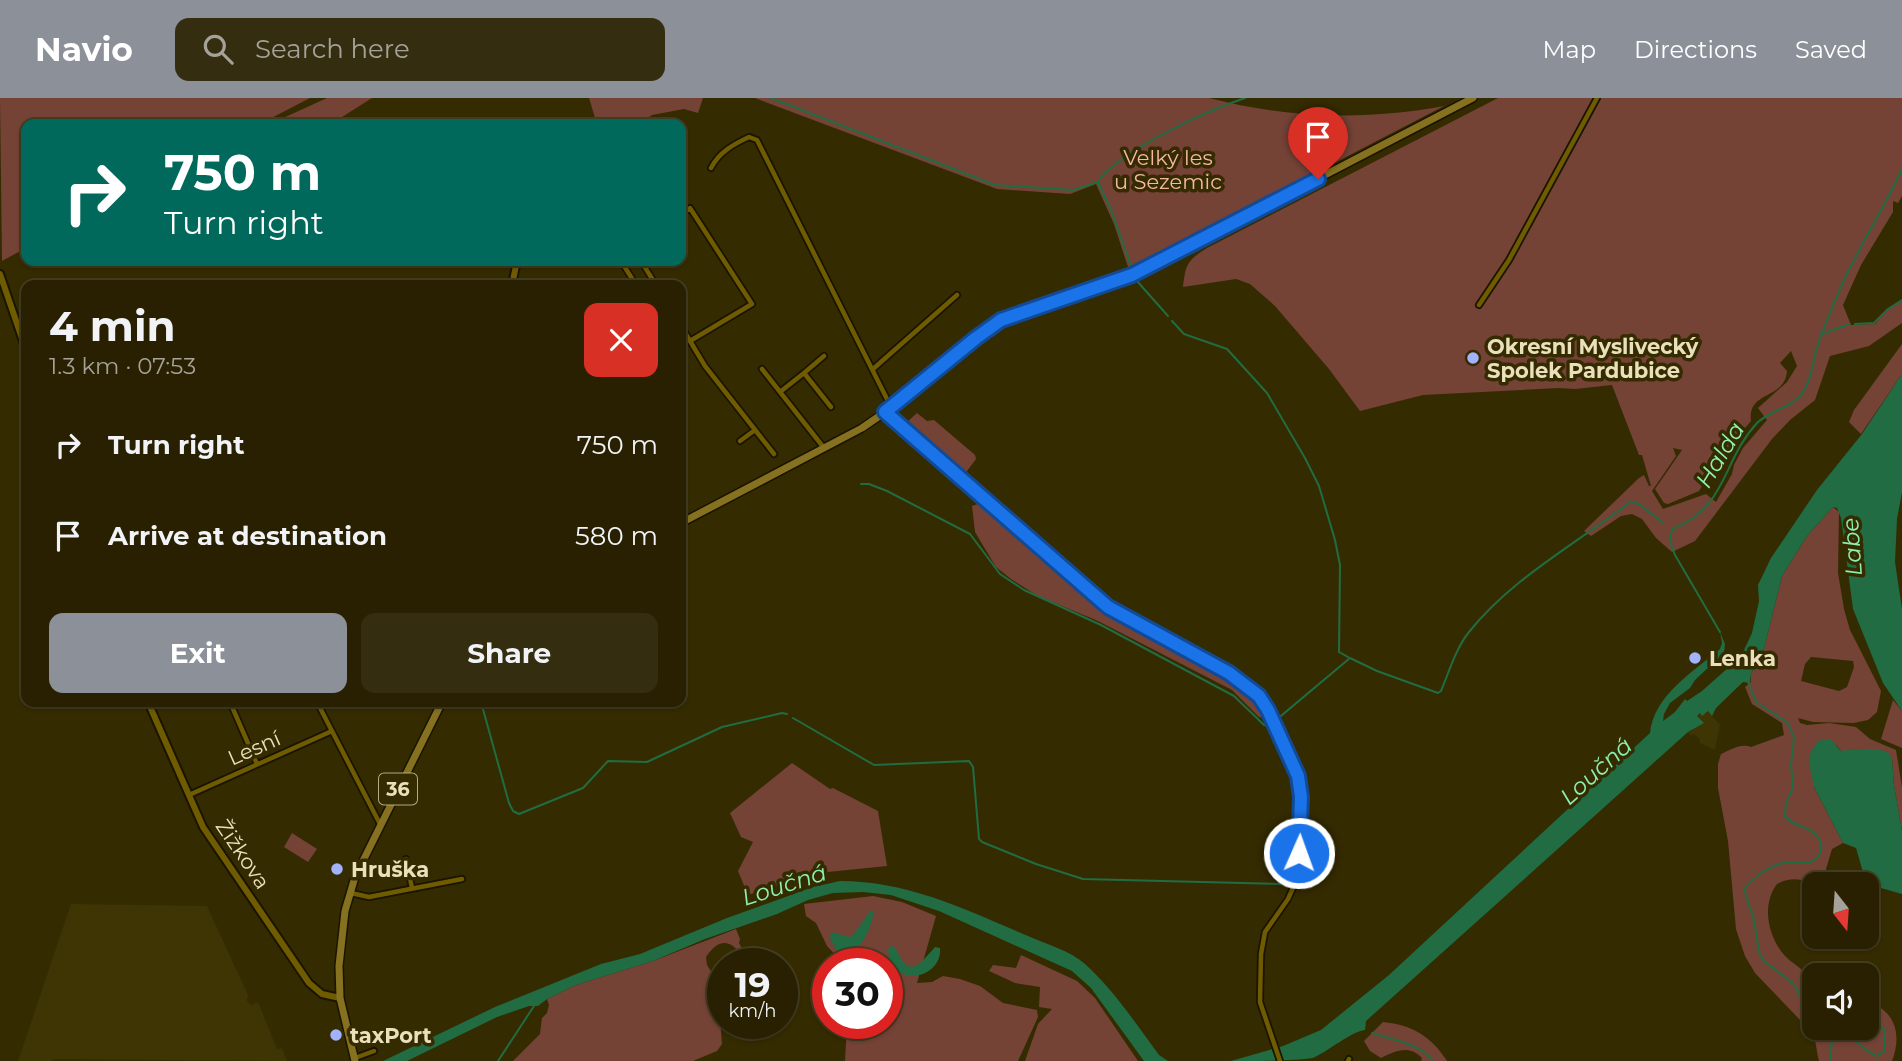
<!DOCTYPE html>
<meta charset="utf-8">
<style>
:root{--surface:#282001;--page:#342d10;--text:#f1f3f6;--muted:#a5a399;--line:#443e23;--accent:#8c9099}
body{margin:0;font-family:Montserrat,sans-serif;background:var(--page);color:var(--text);height:100vh;display:flex;flex-direction:column;font-size:26px;white-space:nowrap}
*{box-sizing:border-box;margin:0}
p{font-size:23px;color:var(--muted)}
.icon{flex:none;width:38px;height:38px;fill:none;stroke:currentColor;stroke-width:2;stroke-linecap:round;stroke-linejoin:round}
.map{position:relative;flex:1;overflow:hidden}
.panel{position:absolute;left:21px;top:182px;width:665px;height:427px;display:flex;flex-direction:column;background:var(--surface);border-radius:14px;box-shadow:0 2px 5px #0004,0 0 0 2px var(--line)}
.panel>*{flex:none}
.guide{position:absolute;left:21px;top:21px;width:665px;height:147px;border-radius:14px;box-shadow:0 2px 5px #0004,0 0 0 2px var(--line);background:#00695c;color:#fff;overflow:hidden}
.needle{width:46px;rotate:163deg}
.fabs{position:absolute;left:1802px;top:774px;display:grid;gap:14px}
.fabs a{display:grid;place-items:center;width:77px;height:77px;border-radius:14px;background:var(--surface);box-shadow:0 2px 5px #0004,0 0 0 2px var(--line);font-size:35px}
.speed{position:absolute;left:707px;top:850px;display:flex;gap:14px;font-size:35px;font-weight:700;text-align:center}
.speed>*{display:grid;place-content:center;width:91px;height:91px;border-radius:50%;background:var(--surface);box-shadow:0 2px 5px #0004,0 0 0 2px var(--line);line-height:1}
.speed small{font-size:18px;font-weight:400}
.speed .limit{border:10px solid #d22;background:#fff;color:#111}
.pin{position:absolute;display:grid;place-items:center;width:60px;height:60px;color:#fff;margin:-72px -30px;border-radius:50% 50% 50% 0;rotate:-45deg;box-shadow:0 0 7px #0007}
.pin .icon{rotate:45deg}
.me{position:absolute;width:77px;margin:-38px;rotate:2deg;stroke-linejoin:round;filter:drop-shadow(0 0 5px #0008)}
.turn{display:flex;align-items:center;gap:24px;height:147px;padding:0 28px;font-size:32px}
.turn .icon{width:91px;height:91px;stroke-width:2.5}
.turn b{display:block;font-size:49px;line-height:60px}
.round{display:grid;place-items:center;flex:none;width:74px;height:74px;border-radius:14px;background:var(--page)}
.overview{display:flex;align-items:center;justify-content:space-between;height:119px;padding:0 28px}
h1{font-size:42px;font-weight:700;line-height:52px}
.cta{display:flex;gap:14px;margin-top:auto;padding:14px 28px}
.cta a{flex:1;height:80px;border-radius:14px;background:var(--accent);color:#fff;font-size:28px;font-weight:700;line-height:80px;text-align:center}
.cta a+a{background:var(--page);color:var(--text)}
ul{padding:0;list-style:none}
li{display:flex;align-items:center;gap:21px;height:91px;padding:0 28px}
li div{flex:1}
li b{display:block;font-size:26px}
li em{font-style:normal}
header{display:flex;align-items:center;gap:42px;box-sizing:border-box;height:98px;padding:0 35px;background:var(--accent);color:#fff}
header strong{font-size:33px}
nav{display:flex;gap:38px;margin-inline-start:auto;font-size:24px}
.search{width:490px;height:63px;background:var(--page);display:flex;align-items:center;gap:18px;box-sizing:border-box;padding:0 24px;border-radius:14px;color:var(--muted);font-size:26px}
.map>svg:first-child{display:block}
.built{fill:#3f3404}
.green{fill:#754236;fill-rule:evenodd}
.water{fill:#216c42}
.lines{fill:none;stroke-linecap:round;stroke-linejoin:round}
.stream{stroke:#216c42;stroke-width:2}
.minor-casing{stroke:#1a1400;stroke-width:8}
.tertiary-casing{stroke:#1a1400;stroke-width:10}
.primary-casing{stroke:#1a1400;stroke-width:10}
.minor{stroke:#6f5b00;stroke-width:4.5}
.tertiary{stroke:#6f5b00;stroke-width:6}
.primary{stroke:#85711f;stroke-width:7}
.route-casing{stroke:#114b97;stroke-width:18}
.route{stroke:#1a73e8;stroke-width:12}
.poi-dot{fill:#a2b2fd;stroke:#352b01;stroke-width:2.5}
.labels{text-anchor:middle;dominant-baseline:central;stroke-width:7;stroke-linejoin:round;paint-order:stroke}
.shield{fill:#352b01;stroke:#b4aa83;stroke-width:2}
.shield-label{font-size:19px;font-weight:bold;fill:#eae0bb}
.park-label{font-size:21px;fill:#f6b6a6;stroke:#352b01}
.poi-label{font-size:21px;font-weight:bold;fill:#eae0bb;stroke:#352b01;text-anchor:start}
.street-label{font-size:21px;fill:#eae0bb;stroke:#352b01}
.water-label{font-size:23px;font-style:italic;fill:#8df0b0;stroke:#352b01}
</style>
<header>
<strong>Navio</strong>
<div class="search"><svg class="icon" aria-label="search" viewBox="0 0 24 24"><circle cx="10" cy="10" r="6"/><path d="M15 15l6 6"/></svg>Search here</div>
<nav><a>Map</a><a>Directions</a><a>Saved</a></nav>
</header>
<div class="map">
<svg width="1902" height="963" viewBox="0 0 1902 963">
<rect width="100%" height="100%" fill="#352b01"/>
<path class="built" d="M1708,613L1720,627L1715,652L1700,645L1699,640L1694,636L1691,638L1688,634L1692,633L1699,622L1696,618Z
M71,806L207,808L248,897L247,903L251,907L258,904L277,951L282,950L287,963L53,961L52,963H18Z"/>
<path class="green" d="M0,0H310L260,26H26V150L2,163Z
M327,0H372L331,26H270Z
M589,0H703L698,15L684,11L652,17L644,23L611,25L596,23Z
M755,0H1209C1287,20 1364,23 1444,8L1129,172L1114,126L1096,86L1070,96L997,91Z
M1498,0H1902V98L1898,105L1893,103V114L1861,167L1843,207L1851,227L1875,226L1888,211L1902,202V225L1869,248L1830,258L1815,302L1790,322L1772,341L1695,443L1672,454L1656,440L1642,421L1632,416L1621,418L1591,438L1584,433L1639,380L1644,377L1649,388H1651L1642,357H1639L1612,287L1575,291L1558,290L1423,297L1360,313L1329,271L1275,208L1250,186L1236,181L1183,189C1186,165 1187,163 1207,150ZM1791,253L1797,268L1787,284L1758,310L1767,322L1743,350L1734,367L1732,376L1716,404L1706,396L1663,411L1652,393L1676,358L1673,350L1682,352L1655,391L1664,405L1668,406L1699,393L1719,361L1751,323C1747,292 1785,302 1787,273L1780,265Z
M1902,246V276L1861,336L1849,324L1854,312Z
M917,315L927,323L934,322L975,357L976,361L967,373L966,381L906,328L905,326Z
M981,405L1103,512L1157,541L1204,563L1237,583L1260,604L1268,621L1259,619L1232,592L1098,523L1038,498L1011,481L996,469L975,434L972,408Z
M1833,409L1839,414L1838,475L1844,511L1850,532L1881,593L1877,614L1868,622L1854,625L1813,624L1798,620L1800,625L1807,627L1829,625L1856,629L1870,641L1896,652L1902,689V733L1894,687L1892,661C1876,649 1861,650 1842,654L1836,647L1814,689L1843,745L1832,751L1826,771V786H1815V788C1803,780 1790,779 1777,786C1761,807 1768,839 1785,858C1795,868 1811,875 1815,890C1818,901 1815,917 1815,929H1867V903C1896,913 1902,937 1892,963H1819C1815,947 1817,934 1802,924L1755,875L1745,858L1736,831L1728,743L1718,690V666L1721,656C1730,652 1741,645 1751,649L1784,637L1782,625L1752,606L1745,589L1751,584V575L1762,559L1782,478L1807,438ZM1811,559L1853,563L1854,569L1847,589L1839,593L1801,583L1805,566Z
M1893,602L1902,613V650L1881,641Z
M792,665L830,691L833,690L878,713L887,768L818,775L748,797L738,773L753,744L741,739L730,715Z
M292,735L317,751L308,764L284,749Z
M873,798L902,804L936,818L917,885L932,884L943,878L960,881L980,888L1003,905L1037,912L1038,919L1018,963H845L847,926H887V883H902L887,878V866H844L827,848L816,825L806,818L804,806Z
M736,831L740,841L739,845L750,866H746C736,845 722,835 706,859L707,867L717,883L722,946L717,953L693,963H513L540,936L542,920L547,915L549,907L547,901L576,887L653,863Z
M1021,857L1077,883L1095,900L1138,963H1025L1038,926L1052,911L1039,909L1040,889L1015,885L989,873L993,867L1016,870Z
M1383,924C1412,927 1431,938 1447,963H1421L1422,960C1409,946 1395,953 1381,960L1370,953L1364,943Z"/>
<path class="water" d="M1902,276V394L1897,421L1895,464L1902,511V613L1883,585L1853,511L1841,420L1837,410L1833,409L1807,438L1782,478L1762,559L1751,575L1750,585L1743,584L1716,610L1712,618L1708,613L1702,618L1700,615L1697,618L1704,625L1688,634L1366,923L1365,932C1350,934 1329,953 1313,960C1293,963 1254,963 1231,963L1283,948L1321,932L1389,877L1650,635C1654,597 1693,574 1720,551L1722,545L1720,534L1725,546L1724,555L1695,582L1690,590L1670,605L1664,616L1663,623L1675,614L1685,601L1687,603L1702,593L1738,561L1744,552L1752,535L1759,503L1758,487L1771,460L1817,392L1862,336Z
M1822,642H1831L1841,653C1857,651 1873,649 1888,654L1892,661L1894,687L1902,733V796L1867,786L1866,776L1863,774L1856,750L1843,745L1814,689L1809,665L1810,656L1817,644Z
M840,783C909,783 966,812 1028,838C1046,846 1071,853 1085,866C1114,892 1136,926 1159,957L1168,963H1144L1091,890L1072,873L939,813L891,797L863,794L833,795L808,802L777,816L705,841L653,863L576,887L547,901L538,908H529L497,919L407,963H383L495,909L601,866L640,856L727,820L813,789Z
M871,812L874,815C869,833 864,850 844,856L837,853L830,841L831,834L849,839L853,837Z
M891,848L895,849C909,882 918,868 935,849L940,850C943,880 892,893 888,851Z"/>
<g class="lines">
<path class="stream" d="M771,0L995,87L1073,92L1098,84L1111,112L1131,168
M1098,83C1123,51 1206,13 1245,0
M1137,183L1168,218
M1172,223L1184,236L1227,251L1267,295L1305,360L1319,388L1335,442L1340,467L1339,554L1348,559
M1855,226L1874,225L1888,211L1902,202
M1822,236L1849,226
M861,386H869L887,393L970,436L1000,476L1024,492L1101,527L1234,598L1264,627L1269,628
M1720,534L1675,457C1671,447 1668,440 1673,431C1729,407 1721,364 1757,325C1769,313 1792,309 1802,296C1814,278 1813,254 1822,235C1831,212 1840,188 1852,166C1868,134 1887,104 1902,71
M1748,584L1756,604L1788,625L1794,640L1791,666L1793,690L1786,705L1785,718C1796,731 1806,726 1816,737C1820,741 1822,747 1821,752C1816,773 1792,761 1779,766C1763,772 1755,779 1744,791L1754,822L1759,854L1764,863L1795,887L1804,907L1812,916H1815
M481,604L509,705L513,713L519,716L583,690L608,663L647,664L722,629L782,615L787,616
M793,620L874,667L969,663L973,669L979,741L982,744L1036,766L1083,781L1281,786L1288,785L1290,780L1296,695L1294,685L1269,628L1350,560L1377,573L1438,595L1441,593C1449,574 1456,550 1469,534C1512,480 1576,446 1630,404L1639,406L1663,425
M1844,933C1855,940 1865,954 1877,958L1885,953V933L1876,919L1867,917
M1372,935C1392,942 1420,945 1433,963
M498,963L534,908
M1831,963L1830,948L1846,929"/>
<g class="minor-casing">
<path id="minor" d="M711,70C719,54 734,46 749,39L757,42L891,309
M681,116L690,110L752,206L690,243
M621,163L636,187
M641,163L656,187
M1479,207L1509,162L1597,0
M681,228L705,268L774,356
M762,271L824,350
M873,271L957,197
M804,275L824,258
M780,294L804,275L831,309
M885,314L1107,509L1229,575L1259,598L1266,608L1298,678L1301,699L1297,781L1288,801L1265,834L1261,856L1260,904L1280,963
M740,343L755,332
M230,604L257,666
M317,604L380,726
M189,697L332,633
M406,761L412,790
M351,795L369,799L462,781
M355,960L374,953
M1348,963L1349,961"/>
</g>
<g class="tertiary-casing">
<path id="tertiary" d="M0,176L26,252
M512,187L517,163
M148,604L203,729L309,885L322,896L340,900"/>
</g>
<g class="primary-casing">
<path id="primary" d="M681,425L862,330L891,310L976,240L1001,222L1144,171L1473,0
M355,963L340,900L339,868L345,813L355,779L442,604"/>
</g>
<use href="#minor" class="minor"/>
<use href="#tertiary" class="tertiary"/>
<use href="#primary" class="primary"/>
</g>
<g class="lines">
<g class="route-casing">
<path id="route" d="M1299,755L1301,699L1298,678L1268,612L1259,598L1229,575L1108,509L885,314L976,240L1001,222L1132,177L1318,81"/>
</g>
<use href="#route" class="route"/>
</g>
<g class="poi-dot">
<circle cx="1473" cy="260" r="7"/>
<circle cx="1695" cy="560" r="7"/>
<circle cx="337" cy="771" r="7"/>
<circle cx="336" cy="937" r="7"/>
</g>
<g class="labels">
<rect class="shield" x="379" y="675.5" width="38" height="31" rx="5"/>
<g class="shield-label">
<text x="398" y="691">36</text>
</g>
<g class="park-label">
<text x="1168" y="59">Velký les<tspan x="1168" dy="24">u Sezemic</tspan></text>
</g>
<g class="poi-label">
<text x="1487" y="248">Okresní Myslivecký<tspan x="1487" dy="24">Spolek Pardubice</tspan></text>
<text x="1709" y="560">Lenka</text>
<text x="351" y="771">Hruška</text>
<text x="350" y="937">taxPort</text>
</g>
<g class="street-label">
<text transform="translate(254 650) rotate(-24)">Lesní</text>
<text transform="translate(243 756) rotate(56)">Žižkova</text>
</g>
<g class="water-label">
<text transform="translate(1720 357) rotate(-59)">Halda</text>
<text transform="translate(1852 449) rotate(-94)">Labe</text>
<text transform="translate(1596 673) rotate(-42)">Loučná</text>
<text transform="translate(784 787) rotate(-18)">Loučná</text>
</g>
</g>
</svg>
<div class="fabs">
<a><svg class="needle" viewBox="-14 -14 28 28"><path d="M0-13l5 13h-10z" fill="#e53935"/><path d="M0 13l5-13h-10z" fill="#a5a399"/></svg></a>
<a><svg class="icon" aria-label="sound" viewBox="0 0 24 24"><path d="M4 9h4l5-4v14l-5-4H4zM17 9q2 3 0 6"/></svg></a>
</div>
<div class="speed"><div>19<small>km/h</small></div><div class="limit">30</div></div>
<div class="pin" style="left:1318px;top:81px;background:#d93025"><svg class="icon" aria-label="arrive" viewBox="0 0 24 24"><path d="M6 21V4h12l-3 4 3 4H6"/></svg></div>
<svg class="me" style="left:1299px;top:755px" viewBox="-20 -20 40 40"><circle r="17" fill="#1a73e8" stroke="#fff" stroke-width="3"/><path d="M0-11L8 9 0 5-8 9z" fill="#fff"/></svg>
<div class="guide">
<div class="turn"><svg class="icon" aria-label="right" viewBox="0 0 24 24"><path d="M7 20v-9h11M14 6l5 5-5 5"/></svg><div><b>750 m</b>Turn right</div></div>
</div>
<section class="panel">
<div class="overview"><div><h1>4 min</h1><p>1.3 km · 07:53</p></div><a class="round" style="background:#d93025;color:#fff"><svg class="icon" aria-label="close" viewBox="0 0 24 24"><path d="M6 6l12 12M18 6L6 18"/></svg></a></div>
<ul>
<li><svg class="icon" aria-label="right" viewBox="0 0 24 24"><path d="M7 20v-9h11M14 6l5 5-5 5"/></svg><div><b>Turn right</b></div><em>750 m</em></li>
<li><svg class="icon" aria-label="arrive" viewBox="0 0 24 24"><path d="M6 21V4h12l-3 4 3 4H6"/></svg><div><b>Arrive at destination</b></div><em>580 m</em></li>
</ul>
<div class="cta"><a>Exit</a><a>Share</a></div>
</section>
</div>
